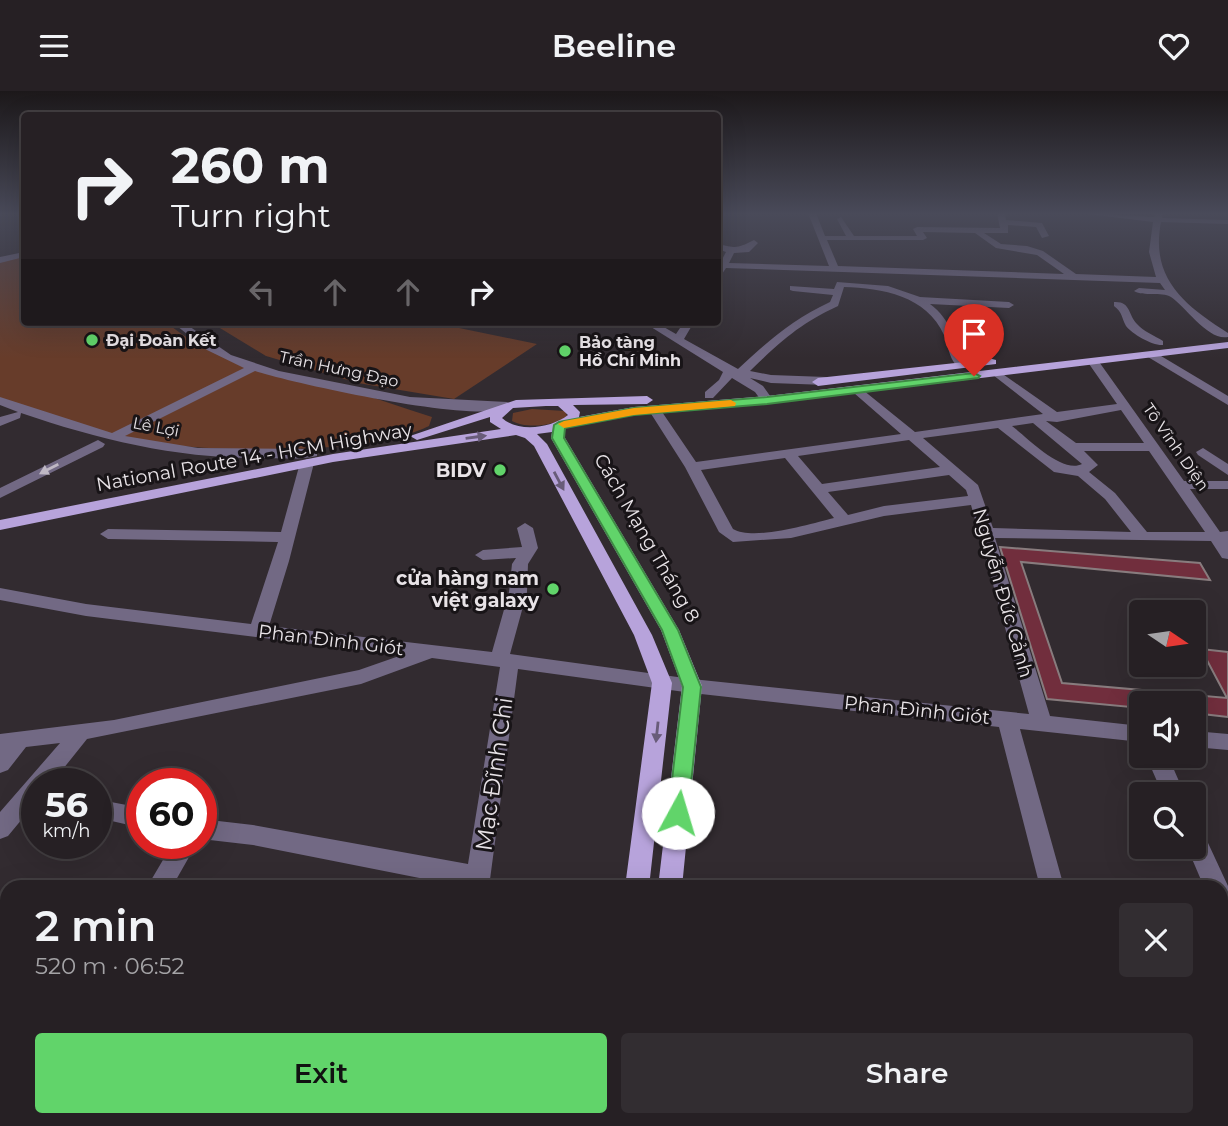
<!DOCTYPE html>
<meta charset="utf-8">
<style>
:root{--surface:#262024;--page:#322d31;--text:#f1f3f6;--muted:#a4a3a6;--line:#423e41;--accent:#61d46a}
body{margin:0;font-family:Montserrat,sans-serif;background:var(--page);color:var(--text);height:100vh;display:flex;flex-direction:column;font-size:26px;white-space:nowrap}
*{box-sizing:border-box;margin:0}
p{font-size:23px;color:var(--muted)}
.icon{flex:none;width:38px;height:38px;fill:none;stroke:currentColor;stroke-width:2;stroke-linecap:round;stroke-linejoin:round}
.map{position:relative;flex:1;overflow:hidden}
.panel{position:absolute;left:0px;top:789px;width:1228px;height:247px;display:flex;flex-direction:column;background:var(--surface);border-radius:21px 21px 0 0;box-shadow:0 7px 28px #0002,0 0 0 2px var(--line)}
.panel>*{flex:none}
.banner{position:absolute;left:21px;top:21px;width:700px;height:214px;border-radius:7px;box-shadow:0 7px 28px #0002,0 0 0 2px var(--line);background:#262024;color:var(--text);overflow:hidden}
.needle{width:46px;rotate:103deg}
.tools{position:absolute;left:1129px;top:509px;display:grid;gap:14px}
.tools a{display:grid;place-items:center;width:77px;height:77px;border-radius:7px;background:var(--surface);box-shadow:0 7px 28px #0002,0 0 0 2px var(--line);font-size:35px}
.speed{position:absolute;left:21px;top:677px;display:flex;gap:14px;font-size:35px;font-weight:700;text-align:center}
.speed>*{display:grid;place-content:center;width:91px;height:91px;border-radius:50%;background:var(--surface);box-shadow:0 7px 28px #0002,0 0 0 2px var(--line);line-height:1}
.speed small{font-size:18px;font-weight:400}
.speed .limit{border:10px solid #d22;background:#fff;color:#111}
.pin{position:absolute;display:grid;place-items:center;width:60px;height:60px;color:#fff;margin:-72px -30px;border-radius:50% 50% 50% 0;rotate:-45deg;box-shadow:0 0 7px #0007}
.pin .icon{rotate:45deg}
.me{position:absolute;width:77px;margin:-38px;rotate:6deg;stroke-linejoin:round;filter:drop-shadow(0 0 5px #0008)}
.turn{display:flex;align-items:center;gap:24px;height:147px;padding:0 35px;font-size:32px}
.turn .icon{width:91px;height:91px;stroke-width:2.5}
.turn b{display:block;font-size:49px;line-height:60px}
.lanes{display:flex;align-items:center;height:66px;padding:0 35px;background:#0003;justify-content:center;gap:35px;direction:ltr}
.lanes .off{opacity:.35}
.round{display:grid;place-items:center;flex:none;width:74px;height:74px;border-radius:7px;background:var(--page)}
.head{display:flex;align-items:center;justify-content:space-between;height:119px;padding:0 35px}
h1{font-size:42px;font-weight:600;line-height:52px}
.button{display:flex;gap:14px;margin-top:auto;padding:14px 35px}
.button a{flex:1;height:80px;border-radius:7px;background:var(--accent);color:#111;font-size:28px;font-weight:600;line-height:80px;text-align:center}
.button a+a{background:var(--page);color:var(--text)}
header{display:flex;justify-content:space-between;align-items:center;height:91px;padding:0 35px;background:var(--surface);font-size:32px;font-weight:600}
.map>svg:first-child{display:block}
.green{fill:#673c2a}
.building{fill:#712e3d;stroke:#887c7e;stroke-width:2}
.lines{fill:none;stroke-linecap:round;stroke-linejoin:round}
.minor{fill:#726984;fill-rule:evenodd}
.major{fill:#b7a3db;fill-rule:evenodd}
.oneway{fill:#685c79}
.oneway2{fill:#bfb8c4}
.route{fill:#61d46a;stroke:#3f8a45;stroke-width:2}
.slow{fill:#f59e0b}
.poi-dot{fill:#61d46a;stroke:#181417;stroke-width:2.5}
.labels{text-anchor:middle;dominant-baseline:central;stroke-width:6;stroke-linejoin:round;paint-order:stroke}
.far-poi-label{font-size:16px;font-weight:bold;fill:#e8e3e7;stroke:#181417;text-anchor:start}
.far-street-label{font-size:16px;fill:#e8e3e7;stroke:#181417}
.street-label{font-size:19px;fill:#e8e3e7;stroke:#181417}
.poi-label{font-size:19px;font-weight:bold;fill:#e8e3e7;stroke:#181417;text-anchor:end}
.near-street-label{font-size:23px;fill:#e8e3e7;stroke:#181417}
</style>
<header><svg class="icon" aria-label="menu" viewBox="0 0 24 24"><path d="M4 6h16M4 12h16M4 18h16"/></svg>Beeline<svg class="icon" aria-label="heart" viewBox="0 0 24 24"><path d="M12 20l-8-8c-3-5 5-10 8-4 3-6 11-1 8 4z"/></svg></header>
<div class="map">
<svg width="1228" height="1035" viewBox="0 0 1228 1035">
<rect width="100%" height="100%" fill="#322b30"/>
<path class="green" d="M24,164V231H166C210,270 289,284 345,298C374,306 403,317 432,326L429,335C367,367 181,362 112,345C74,336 37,322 0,310V169Z
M224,231H430L537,253L454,308L358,292L266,265L215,234Z
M532,318L565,320L567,325C555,335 526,338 512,330L513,322Z"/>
<path class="building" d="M1000,456L1200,472L1210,489L1021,471L1062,592L1187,603V612H1141V617L1047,608Z
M1201,558L1228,561V626L1194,622V604L1227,607Z"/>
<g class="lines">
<path class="minor" d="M808,122H816L825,145H846L837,128L841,126L854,145H917L913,138L917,136L1000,137L997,122H1005L1006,129L1042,132L1049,145L1042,147L1036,136L1008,134V142H984L1001,153L1027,155L1043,160L1076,183L1156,186L1149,161L1153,131L1080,122L1154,126L1155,122H1163L1162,127L1228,129V133L1161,131C1150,187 1184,214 1228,242V246C1208,250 1186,216 1171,206C1161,200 1144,206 1134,200L1139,197L1165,199L1160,192L726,177L722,183H718V176L726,161L718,158V153C737,157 736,158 754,149L758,152L749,161L734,162L729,172L829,175ZM923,141L975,142L996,157L1037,164L1064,183L838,175L827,149H923L927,147Z
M24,161V166L0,172V166Z
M837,191L888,195L920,206L1009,211L1014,214L1009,217L930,213C951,228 955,252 967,274L961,277C949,272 949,255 944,244C927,205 882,197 844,196L838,215C799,233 780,251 750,280L771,284L826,286L832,290L826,294L771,292L750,287L763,295L773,309L767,313L763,312L755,301L732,287L713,307H705V301L719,289L723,281L643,231H655L676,243L684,231H694L684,248L738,278C769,249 792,229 830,211L833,204L793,200L790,199V195L834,198Z
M1114,211C1131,210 1128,224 1137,233C1143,240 1155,245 1163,250V254C1153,255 1132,243 1126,235C1121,226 1123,222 1114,215Z
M172,231H183L231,264L279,280L410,306L507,311L513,315C487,336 292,292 255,280L125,345L198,357L312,358L317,359V365C300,369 280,367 263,367C179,368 100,349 21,322L20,327L0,335V326L18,321L0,314V306L112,342L244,277L207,259Z
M1148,262H1156L1228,305V314L1148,266Z
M1093,267L1097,268L1184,390H1228V398H1190L1220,441L1228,440V468L1222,467L1211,450L995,447L1050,625L1141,635V651L1020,638L1064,796H1040L999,636L692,602L518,578L489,796H465L253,754L201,748V728L253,734L468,773L500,576L432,567L361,593L87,648L51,693H37V710L8,745L0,748V721L60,652L26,656L8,679L0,682V643L114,629L359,579L402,564L86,525L0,509V497L86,513L251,533L278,451L108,448L100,443L108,438L281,441L300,372L307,368L314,372L289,470L269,535L492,561L509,501L512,473L516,467L483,469L475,464L483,459L522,456L517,437L525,432L533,437L538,457L528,473L527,501L510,563L692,588L1029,623L971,414L884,425L791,447L733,451L719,441L685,376L648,318L650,315H658L696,371L901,343L854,302L852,299L858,295L915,341L1043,323L993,284L991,282L997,279L1057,321L1117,313L1087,270ZM1121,319L1144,352H1076L1046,330L1057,331ZM1033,332L1082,373C1062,383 1028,347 1012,335ZM998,337L1054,381L1078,385L1105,408L1131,441L993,437L978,394L923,347ZM909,349L940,376L822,393L798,365ZM1084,360H1149L1205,441H1147L1115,402L1089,381L1098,374ZM785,367L834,427C810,433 754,450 733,438L701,379ZM949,384L966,399L968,405L884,415L848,424L828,401Z
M98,349L105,353L103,356L0,407V397Z
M1203,357L1228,373V384L1198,364L1196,361Z
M1194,640L1228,643V659L1194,656Z
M1146,665H1168L1185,704H1163Z
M111,711L142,717V737L103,728L100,721L103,714Z
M1194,736L1202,739L1228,795V835L1222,832V796H1204L1187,756H1194Z
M173,752H197L172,796H147Z
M1222,922L1228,923V951L1222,950Z
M427,1029H457L456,1035H426Z
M825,1029H855L856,1035H826Z
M1101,1029H1131L1132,1035H1102Z"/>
<path class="major" d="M1228,251V257L767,313L634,324L565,337V347L679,539L702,595L682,796H658L682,595L661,539L551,347L552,341L537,343L547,353L652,544L672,592L649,796H625L652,592L634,544L534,355L525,347L516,344L333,371L0,439V429L333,363L501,338L490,331V326L417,349L410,345L516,309L647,305L653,309L647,313L573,314L580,321L579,326L634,316L767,305ZM546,315H558L568,324C551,337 519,342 502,327L513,317Z
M992,268L996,269V273L818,295L812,291L818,287Z
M590,1029H620L619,1035H589Z
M631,1029H661L660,1035H630Z"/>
</g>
<defs><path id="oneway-solid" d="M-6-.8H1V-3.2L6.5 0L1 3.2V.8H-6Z" transform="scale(1.75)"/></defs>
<g class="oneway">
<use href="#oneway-solid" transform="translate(476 346) rotate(-8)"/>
<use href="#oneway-solid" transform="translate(559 390) rotate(62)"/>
<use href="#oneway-solid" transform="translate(657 641) rotate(96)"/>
</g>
<use class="oneway2" href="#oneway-solid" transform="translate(49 378) rotate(153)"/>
<linearGradient id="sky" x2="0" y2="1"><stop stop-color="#1c181a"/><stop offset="0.46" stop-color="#494a59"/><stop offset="1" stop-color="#494a59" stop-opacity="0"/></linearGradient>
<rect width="1228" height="267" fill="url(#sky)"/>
<path class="route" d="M974,282L980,285L978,287L767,313L634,324L565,337L564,347L678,539L701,596L688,722L685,728L678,731L671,728L668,722L683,596L662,539L552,347L554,334L559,331L634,317L767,306Z"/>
<path class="slow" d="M731,309L736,312L735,315L634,324L564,337L558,333L564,330L634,317Z"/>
<g class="poi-dot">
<circle cx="92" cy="249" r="7"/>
<circle cx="565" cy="260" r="7"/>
<circle cx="500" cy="379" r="7"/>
<circle cx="553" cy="498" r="7"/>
</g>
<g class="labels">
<g class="far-poi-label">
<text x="106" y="249">Đại Đoàn Kết</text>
<text x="579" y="251">Bảo tàng<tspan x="579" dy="18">Hồ Chí Minh</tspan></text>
</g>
<g class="far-street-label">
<text transform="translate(339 278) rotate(12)">Trần Hưng Đạo</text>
<text transform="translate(156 336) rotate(11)">Lê Lợi</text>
<text transform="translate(1176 356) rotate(55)">Tô Vĩnh Diện</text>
</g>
<g class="street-label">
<text transform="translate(254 366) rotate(-10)">National Route 14 - HCM Highway</text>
<text transform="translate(647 447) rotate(60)">Cách Mạng Tháng 8</text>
<text transform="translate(1003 502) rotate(74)">Nguyễn Đức Cảnh</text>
<text transform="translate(331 549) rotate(7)">Phan Đình Giót</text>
<text transform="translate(917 619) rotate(6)">Phan Đình Giót</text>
</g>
<g class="poi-label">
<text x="486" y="379">BIDV</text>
<text x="539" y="487">cửa hàng nam<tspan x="539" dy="22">việt galaxy</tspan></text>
</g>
<g class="near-street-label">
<text transform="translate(494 683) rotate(-82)">Mạc Đĩnh Chi</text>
</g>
</g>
</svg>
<div class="tools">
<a><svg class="needle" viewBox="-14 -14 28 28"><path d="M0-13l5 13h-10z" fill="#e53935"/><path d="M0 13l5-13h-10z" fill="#a4a3a6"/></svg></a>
<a><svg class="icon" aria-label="sound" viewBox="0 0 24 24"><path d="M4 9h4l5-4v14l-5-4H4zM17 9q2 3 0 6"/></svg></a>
<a><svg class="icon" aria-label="search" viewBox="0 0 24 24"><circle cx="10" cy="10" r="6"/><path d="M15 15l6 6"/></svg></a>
</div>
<div class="speed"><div>56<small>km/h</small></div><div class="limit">60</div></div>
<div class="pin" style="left:974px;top:285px;background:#d93025"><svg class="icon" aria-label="arrive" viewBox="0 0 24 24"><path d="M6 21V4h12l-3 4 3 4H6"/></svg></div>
<svg class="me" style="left:678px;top:722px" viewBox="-20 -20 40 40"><circle r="19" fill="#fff"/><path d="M0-13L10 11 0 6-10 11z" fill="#61d46a"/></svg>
<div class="banner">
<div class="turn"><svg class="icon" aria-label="right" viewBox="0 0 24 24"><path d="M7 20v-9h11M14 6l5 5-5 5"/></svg><div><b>260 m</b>Turn right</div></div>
<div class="lanes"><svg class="icon off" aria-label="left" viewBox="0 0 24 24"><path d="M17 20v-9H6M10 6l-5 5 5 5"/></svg><svg class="icon off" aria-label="ahead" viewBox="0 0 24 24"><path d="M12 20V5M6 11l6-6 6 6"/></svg><svg class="icon off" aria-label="ahead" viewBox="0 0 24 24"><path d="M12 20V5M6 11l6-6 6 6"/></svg><svg class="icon" aria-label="right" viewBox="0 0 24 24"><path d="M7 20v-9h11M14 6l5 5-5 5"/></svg></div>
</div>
<section class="panel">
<div class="head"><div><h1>2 min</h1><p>520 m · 06:52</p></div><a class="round"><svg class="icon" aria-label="close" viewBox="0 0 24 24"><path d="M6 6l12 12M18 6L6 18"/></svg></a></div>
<div class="button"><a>Exit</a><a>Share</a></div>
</section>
</div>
